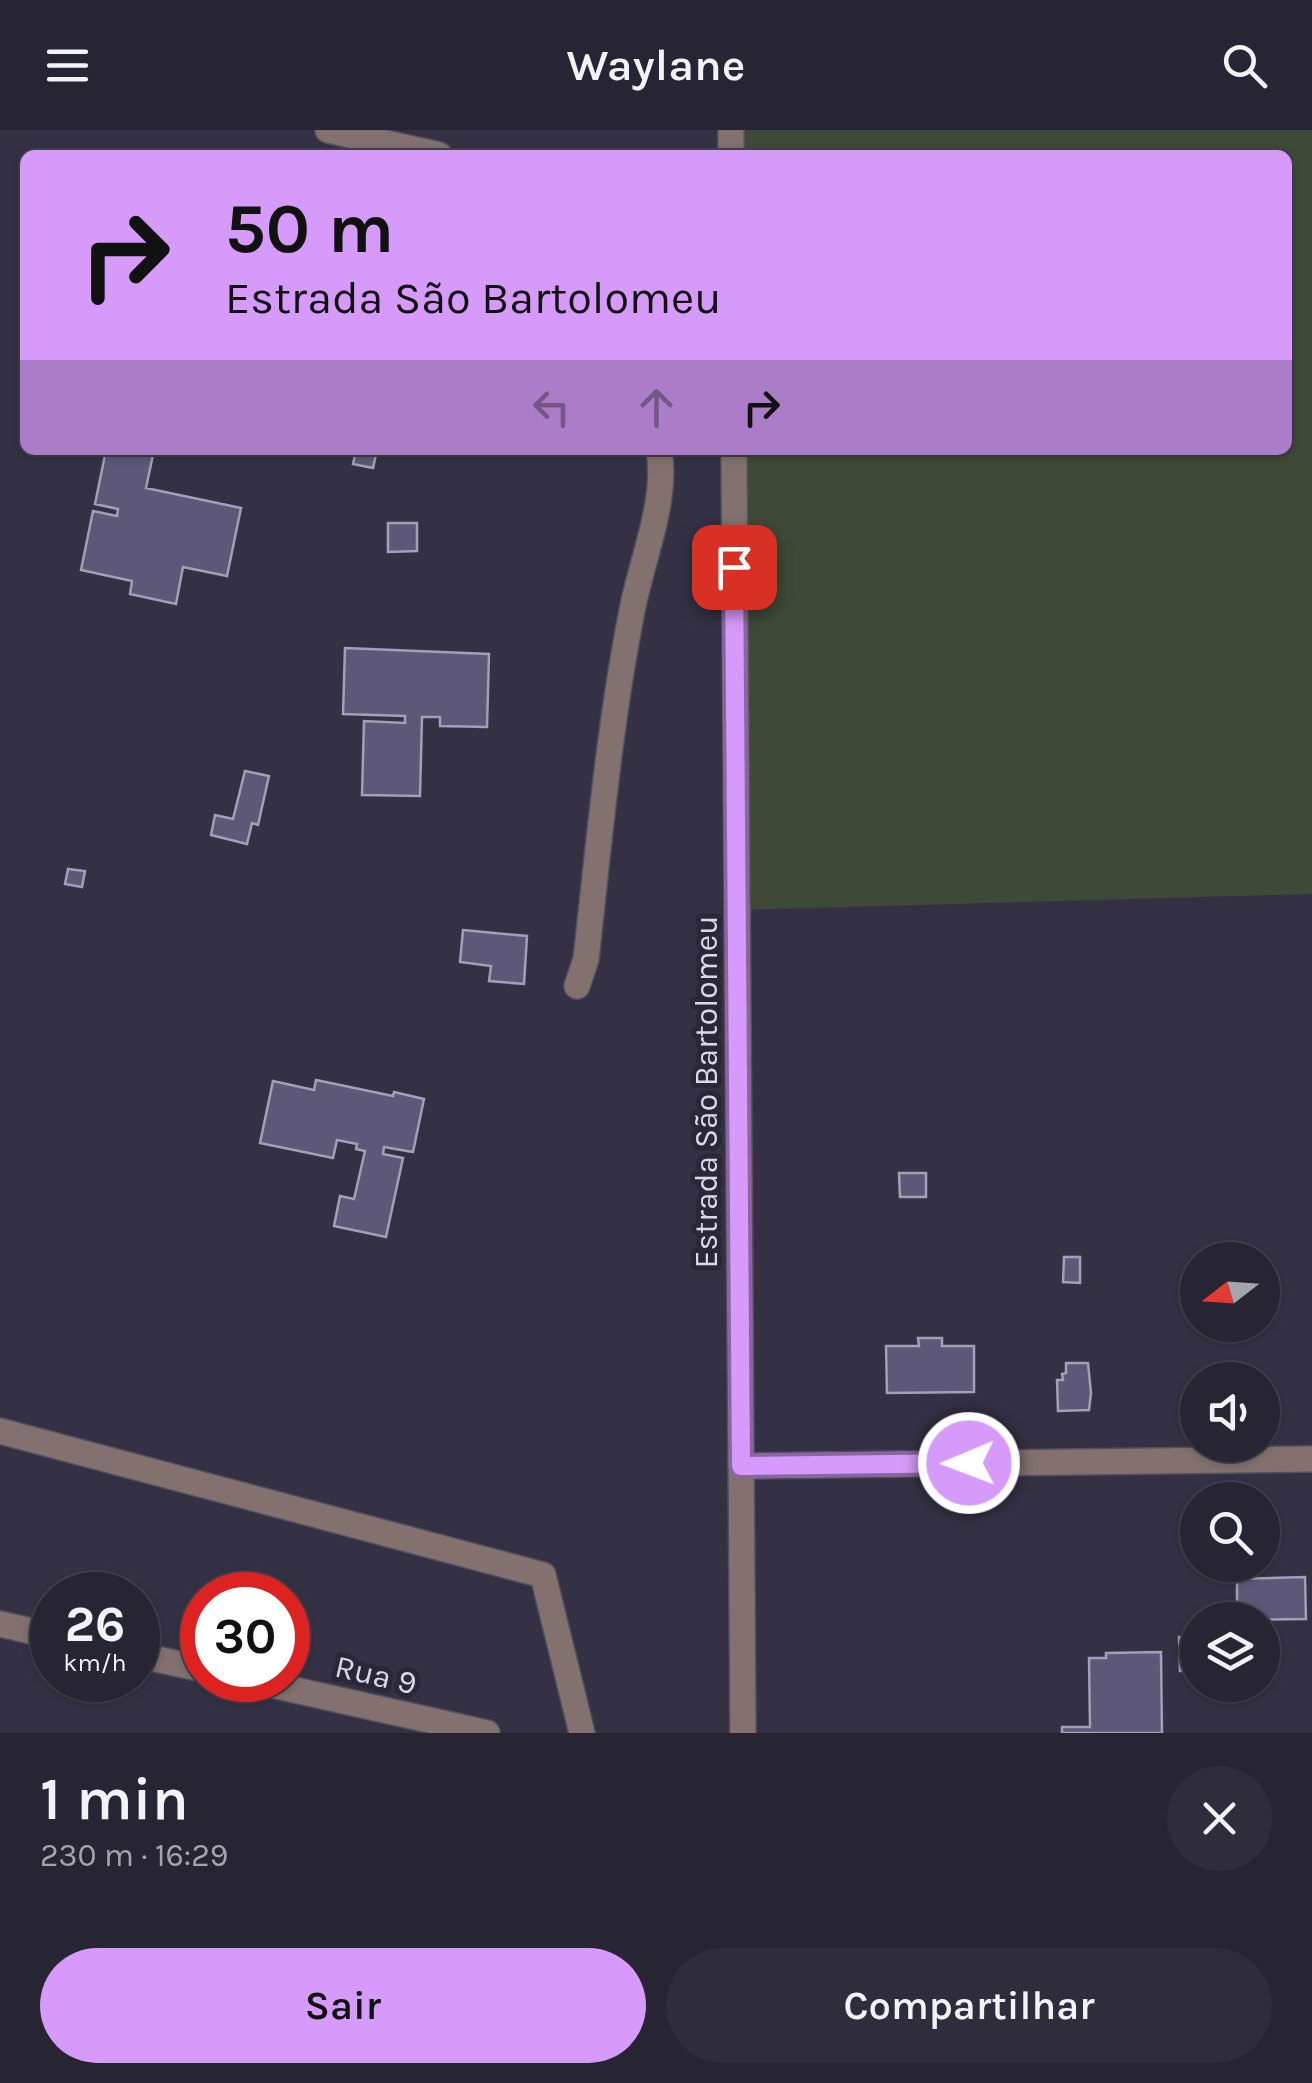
<!DOCTYPE html>
<html lang="pt">
<meta charset="utf-8">
<style>
:root{--surface:#272533;--page:#2f2d3b;--text:#f1f3f6;--muted:#a4a5ac;--line:#43424e;--accent:#d69bfa}
body{margin:0;font-family:Karla,sans-serif;background:var(--page);color:var(--text);height:100vh;display:flex;flex-direction:column;font-size:38px;white-space:nowrap}
*{box-sizing:border-box;margin:0}
p{font-size:32px;color:var(--muted)}
.icon{flex:none;width:55px;height:55px;fill:none;stroke:currentColor;stroke-width:2;stroke-linecap:round;stroke-linejoin:round}
.map{position:relative;height:1603px;overflow:hidden}
.sheet{display:flex;flex-direction:column;background:var(--surface);flex:1}
.sheet>*{flex:none}
.top-card{position:absolute;left:20px;top:20px;width:1272px;height:305px;border-radius:15px;box-shadow:0 2px 8px #0004,0 0 0 2px var(--line);background:#d69bfa;color:#111;overflow:hidden}
.needle{width:65px;rotate:253deg}
.fabs{position:absolute;left:1180px;top:1112px;display:grid;gap:20px}
.fabs a{display:grid;place-items:center;width:100px;height:100px;border-radius:50%;background:var(--surface);box-shadow:0 2px 8px #0004,0 0 0 2px var(--line);font-size:50px}
.speed{position:absolute;left:30px;top:1442px;display:flex;gap:20px;font-size:50px;font-weight:700;text-align:center}
.speed>*{display:grid;place-content:center;width:130px;height:130px;border-radius:50%;background:var(--surface);box-shadow:0 2px 8px #0004,0 0 0 2px var(--line);line-height:1}
.speed small{font-size:25px;font-weight:400}
.speed .limit{border:15px solid #d22;background:#fff;color:#111}
.pin{position:absolute;display:grid;place-items:center;width:85px;height:85px;color:#fff;margin:-42px;border-radius:20px;box-shadow:0 5px 15px #0006}
.me{position:absolute;width:110px;margin:-55px;rotate:269deg;stroke-linejoin:round;filter:drop-shadow(0 0 8px #0008)}
.turn{display:flex;align-items:center;gap:35px;height:210px;padding:0 40px;font-size:45px}
.turn .icon{width:130px;height:130px;stroke-width:2.5}
.turn b{display:block;font-size:70px;line-height:85px}
.lanes{display:flex;align-items:center;height:95px;padding:0 40px;background:#0003;justify-content:center;gap:50px;direction:ltr}
.lanes .off{opacity:.35}
.round{display:grid;place-items:center;flex:none;width:105px;height:105px;border-radius:52px;background:var(--page)}
.overview{display:flex;align-items:center;justify-content:space-between;height:170px;padding:0 40px}
h1{font-size:60px;font-weight:600;line-height:75px}
.primary-button{display:flex;gap:20px;margin-top:auto;padding:20px 40px}
.primary-button a{flex:1;height:115px;border-radius:60px;background:var(--accent);color:#111;font-size:40px;font-weight:600;line-height:115px;text-align:center}
.primary-button a+a{background:var(--page);color:var(--text)}
header{display:flex;justify-content:space-between;align-items:center;height:130px;padding:0 40px;background:var(--surface);font-size:45px;font-weight:600}
.map>svg:first-child{display:block}
.green{fill:#3e4937}
.building{fill:#5d5877;stroke:#a29fb6;stroke-width:2.5}
.lines{fill:none;stroke-linecap:round;stroke-linejoin:round}
.minor-casing{stroke:#524f61;stroke-width:28}
.minor{stroke:#82716e;stroke-width:25}
.route-casing{stroke:#8b65a2;stroke-width:25}
.route{stroke:#d69bfa;stroke-width:18}
.labels{text-anchor:middle;dominant-baseline:central;stroke-width:10;stroke-linejoin:round;paint-order:stroke}
.street-label{font-size:32px;fill:#dbd9e5;stroke:#2a2739}
</style>
<header><svg class="icon" aria-label="menu" viewBox="0 0 24 24"><path d="M4 6h16M4 12h16M4 18h16"/></svg>Waylane<svg class="icon" aria-label="search" viewBox="0 0 24 24"><circle cx="10" cy="10" r="6"/><path d="M15 15l6 6"/></svg></header>
<div class="map">
<svg width="1312" height="1603" viewBox="0 0 1312 1603">
<rect width="100%" height="100%" fill="#343144"/>
<path class="green" d="M729,0H1312V764L737,780L732,320H1288V25H729Z"/>
<path class="building" d="M106,320H154L146,358L241,378L227,446L183,437L176,474L130,464L132,451L81,440L93,381L117,386L118,379L95,374Z
M356,320H377L373,338L353,334Z
M388,393H417V421L388,422Z
M345,518L489,524L487,597L440,596V587H422L420,666L362,665L364,591L405,593V586L343,584Z
M245,641L269,646L258,695L252,693L247,714L211,705L215,685L233,689Z
M68,739L85,741L82,757L65,754Z
M463,800L527,806L524,854L489,851L491,836L460,832Z
M316,950L393,966L394,962L424,969L413,1022L384,1017L383,1024L403,1028L386,1107L334,1096L340,1066L354,1069L365,1021L356,1019L357,1014L337,1010L333,1028L260,1013L273,951L314,960Z
M899,1043H926V1067H900Z
M1064,1127H1080V1153L1063,1152Z
M918,1208H942V1216H974V1262L887,1263L886,1216H919Z
M1066,1233H1088L1091,1263L1089,1280L1058,1281L1057,1250H1063L1062,1244L1066,1243Z
M1305,1447L1306,1489L1237,1490V1449Z
M1179,1507H1198V1541H1180Z
M1161,1522L1162,1603H1062V1597H1090L1089,1528H1106V1523Z
M1229,1555H1255V1559L1229,1560Z"/>
<g class="lines">
<g class="minor-casing">
<path id="minor" d="M328,0L439,25
M731,0V25
M734,320L743,1603
M577,856L586,829C599,714 609,599 631,486C640,433 668,373 659,320
M0,1301L543,1445L582,1603
M741,1336L1312,1329
M0,1494L52,1506
M138,1525L202,1539
M250,1550L487,1603"/>
</g>
<use href="#minor" class="minor"/>
</g>
<g class="lines">
<g class="route-casing">
<path id="route" d="M734,437L741,1336L969,1333"/>
</g>
<use href="#route" class="route"/>
</g>
<g class="labels">
<g class="street-label">
<text transform="translate(706 962) rotate(-90)">Estrada São Bartolomeu</text>
<text transform="translate(376 1545) rotate(13)">Rua 9</text>
</g>
</g>
</svg>
<div class="fabs">
<a><svg class="needle" viewBox="-14 -14 28 28"><path d="M0-13l5 13h-10z" fill="#e53935"/><path d="M0 13l5-13h-10z" fill="#a4a5ac"/></svg></a>
<a><svg class="icon" aria-label="sound" viewBox="0 0 24 24"><path d="M4 9h4l5-4v14l-5-4H4zM17 9q2 3 0 6"/></svg></a>
<a><svg class="icon" aria-label="search" viewBox="0 0 24 24"><circle cx="10" cy="10" r="6"/><path d="M15 15l6 6"/></svg></a>
<a><svg class="icon" aria-label="layers" viewBox="0 0 24 24"><path d="M12 4l9 5-9 5-9-5zM3 14l9 5 9-5"/></svg></a>
</div>
<div class="speed"><div>26<small>km/h</small></div><div class="limit">30</div></div>
<div class="pin" style="left:734px;top:437px;background:#d93025"><svg class="icon" aria-label="arrive" viewBox="0 0 24 24"><path d="M6 21V4h12l-3 4 3 4H6"/></svg></div>
<svg class="me" style="left:969px;top:1333px" viewBox="-20 -20 40 40"><circle r="17" fill="#d69bfa" stroke="#fff" stroke-width="3"/><path d="M0-11L8 9 0 5-8 9z" fill="#fff"/></svg>
<div class="top-card">
<div class="turn"><svg class="icon" aria-label="right" viewBox="0 0 24 24"><path d="M7 20v-9h11M14 6l5 5-5 5"/></svg><div><b>50 m</b>Estrada São Bartolomeu</div></div>
<div class="lanes"><svg class="icon off" aria-label="left" viewBox="0 0 24 24"><path d="M17 20v-9H6M10 6l-5 5 5 5"/></svg><svg class="icon off" aria-label="ahead" viewBox="0 0 24 24"><path d="M12 20V5M6 11l6-6 6 6"/></svg><svg class="icon" aria-label="right" viewBox="0 0 24 24"><path d="M7 20v-9h11M14 6l5 5-5 5"/></svg></div>
</div>
</div>
<section class="sheet">
<div class="overview"><div><h1>1 min</h1><p>230 m · 16:29</p></div><a class="round"><svg class="icon" aria-label="close" viewBox="0 0 24 24"><path d="M6 6l12 12M18 6L6 18"/></svg></a></div>
<div class="primary-button"><a>Sair</a><a>Compartilhar</a></div>
</section>
